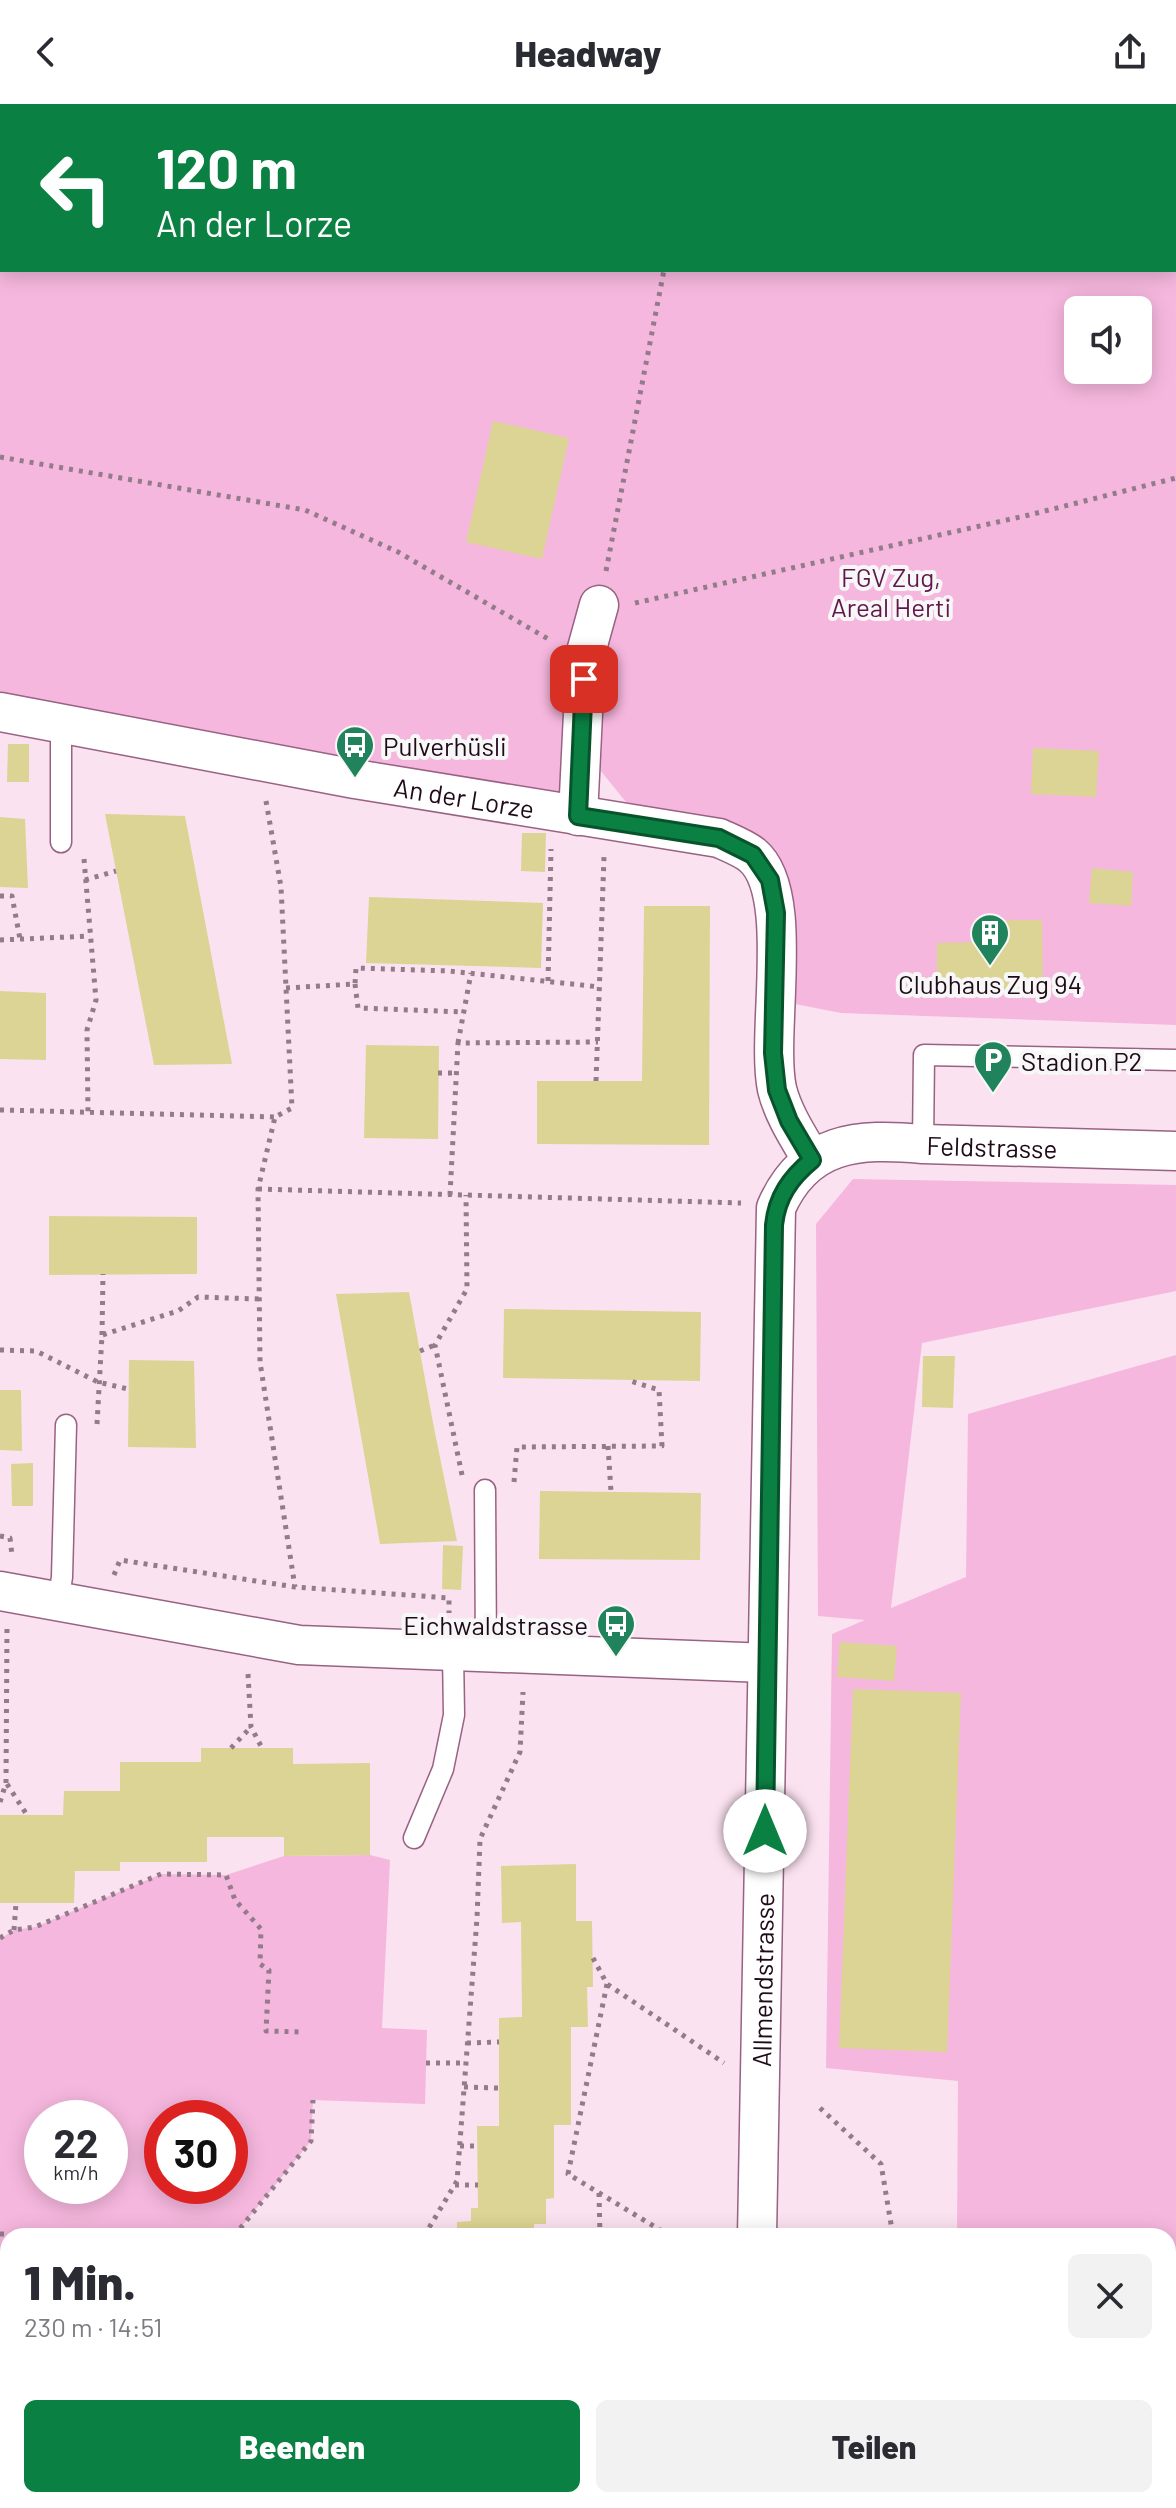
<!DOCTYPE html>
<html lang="de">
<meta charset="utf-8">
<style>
:root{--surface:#fff;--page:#f2f2f3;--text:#2b2b33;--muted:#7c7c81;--accent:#0b8043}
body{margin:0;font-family:Barlow,sans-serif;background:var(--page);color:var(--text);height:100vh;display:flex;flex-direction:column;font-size:30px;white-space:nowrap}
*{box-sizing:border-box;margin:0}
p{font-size:26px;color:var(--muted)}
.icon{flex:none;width:44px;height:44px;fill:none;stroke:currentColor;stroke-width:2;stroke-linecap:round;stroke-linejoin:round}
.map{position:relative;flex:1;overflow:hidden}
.side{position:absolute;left:0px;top:2124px;width:1176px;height:280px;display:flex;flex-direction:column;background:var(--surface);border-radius:24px 24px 0 0;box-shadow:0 4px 20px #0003}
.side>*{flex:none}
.banner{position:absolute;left:0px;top:0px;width:1176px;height:168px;box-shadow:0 4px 20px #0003;background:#0b8043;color:#fff;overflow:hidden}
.buttons{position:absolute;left:1064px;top:192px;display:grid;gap:16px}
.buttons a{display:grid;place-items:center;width:88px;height:88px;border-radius:12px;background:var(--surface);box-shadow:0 4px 20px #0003;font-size:40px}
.speed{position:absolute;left:24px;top:1996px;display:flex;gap:16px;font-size:40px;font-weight:700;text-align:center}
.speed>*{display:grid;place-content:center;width:104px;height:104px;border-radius:50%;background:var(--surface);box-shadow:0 4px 20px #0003;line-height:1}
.speed small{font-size:20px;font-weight:400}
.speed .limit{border:12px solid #d22;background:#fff;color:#111}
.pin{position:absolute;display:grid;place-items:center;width:68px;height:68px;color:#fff;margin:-34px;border-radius:16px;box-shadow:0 4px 12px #0006}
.me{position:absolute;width:88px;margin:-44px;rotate:0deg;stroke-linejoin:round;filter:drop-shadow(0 0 6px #0008)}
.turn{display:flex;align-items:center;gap:28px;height:168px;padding:0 24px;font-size:36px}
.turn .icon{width:104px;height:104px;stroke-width:2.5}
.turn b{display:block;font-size:56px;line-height:68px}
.round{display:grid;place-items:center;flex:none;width:84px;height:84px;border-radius:12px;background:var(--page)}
.head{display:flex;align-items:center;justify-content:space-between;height:136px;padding:0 24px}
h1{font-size:48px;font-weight:800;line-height:60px}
.action{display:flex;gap:16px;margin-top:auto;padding:16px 24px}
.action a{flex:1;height:92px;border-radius:12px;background:var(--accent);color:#fff;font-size:32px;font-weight:800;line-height:92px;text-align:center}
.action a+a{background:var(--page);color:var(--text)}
header{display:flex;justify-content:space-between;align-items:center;height:104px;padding:0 24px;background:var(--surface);font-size:36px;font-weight:800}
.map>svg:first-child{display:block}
.green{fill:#f6b7de;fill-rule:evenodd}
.building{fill:#dcd494}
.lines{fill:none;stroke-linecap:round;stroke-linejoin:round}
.lane-casing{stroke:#986284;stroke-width:23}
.street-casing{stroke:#986284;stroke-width:41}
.path{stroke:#937c8a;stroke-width:5;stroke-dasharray:4 6;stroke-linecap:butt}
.lane{stroke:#fff;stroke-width:20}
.street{stroke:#fff;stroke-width:38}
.route-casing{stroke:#07532c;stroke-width:20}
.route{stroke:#0b8043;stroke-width:14}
.labels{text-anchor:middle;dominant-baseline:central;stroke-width:8;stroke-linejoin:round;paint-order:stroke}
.park-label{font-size:26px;fill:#61164c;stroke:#f7f7f7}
.poi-label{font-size:26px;fill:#1f0a18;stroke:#f7f7f7;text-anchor:start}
.street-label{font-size:26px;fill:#1f0a18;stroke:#f7f7f7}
</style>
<header><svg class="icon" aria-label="back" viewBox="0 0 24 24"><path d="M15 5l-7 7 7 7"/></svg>Headway<svg class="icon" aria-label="share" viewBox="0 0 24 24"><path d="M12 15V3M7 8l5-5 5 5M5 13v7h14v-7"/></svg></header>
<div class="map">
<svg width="1176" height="2404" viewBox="0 0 1176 2404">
<rect width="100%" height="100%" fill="#fbe2f0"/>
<path class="green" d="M0,0H1176V921L841,909L790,899L782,762L630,703L600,666L584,613L561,693L0,593ZM2,2H1174V166H2ZM1078,206H1138V266H1078Z
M853,1075L1176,1081V1187L922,1239L891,1504L966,1473L968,1310L1176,1251V2244L1168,2241V2132H957L958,1977L826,1964L832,1530L865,1516L818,1512L816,1120Z
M370,1751L390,1756L382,1924L427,1926L425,2000L313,1996L311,2037L234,2132H8V2337L0,2338V1835L14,1826L35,1823L161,1770L226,1771L284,1752ZM42,2014H110V2082H42ZM162,2014H230V2082H162Z
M1168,2342L1176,2343V2404H909V2396H1168Z
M541,2396H684V2404H542Z"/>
<path class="building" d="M493,317L569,334L542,455L466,438Z
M8,640H29V678H7Z
M1033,644L1099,647L1096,693L1031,690Z
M105,710L185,712L232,960L154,961Z
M0,713L25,715L28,784L0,783Z
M522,729H546L545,768L521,767Z
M1092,764L1133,768L1131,802L1089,799Z
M369,793L543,799L541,864L366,859Z
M644,802H710L709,1041L537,1040V977H642Z
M983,816H1042L1043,887L937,888V839L983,838Z
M0,887L46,889V956L0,955Z
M366,941L439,942L438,1035L364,1034Z
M49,1112L197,1113V1170L49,1171Z
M409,1188L434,1324L457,1437L380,1440L336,1190Z
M504,1205L701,1208L700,1277L503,1274Z
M923,1252H955L953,1304L922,1303Z
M129,1256L194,1257L196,1344L128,1343Z
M0,1286H21L22,1347L0,1346Z
M33,1359V1402H12L11,1360Z
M540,1387L701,1389L700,1456L539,1455Z
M443,1441L463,1442L461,1486L442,1485Z
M840,1538L897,1542L894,1577L837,1573Z
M853,1585L961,1589L947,1948L839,1944Z
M201,1644H293V1660L370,1659V1751L284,1752V1733H207V1758H120V1767H75L74,1799H0V1711H63L64,1687H120V1658H201Z
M576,1760V1817H592L593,1883H587L588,1923H571V2021H554V2094L546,2095V2120H534V2132H457V2118L471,2117V2104H478L477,2022H499V1914L522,1913L521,1818L502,1819L501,1762Z"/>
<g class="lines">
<g class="lane-casing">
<path id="lane" d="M61,619V738
M923,1040L924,951L1176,956
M485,1386L486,1550
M58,1499L62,1473L66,1321
M414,1734L443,1665L454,1611L453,1549"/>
</g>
<g class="street-casing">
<g id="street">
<path id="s1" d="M0,608L355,675L719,734C730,739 743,744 752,751C797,788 765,928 777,985C783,1010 799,1034 812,1056"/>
<path d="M578,712L586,548L599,501"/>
<path d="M0,1487L299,1541L767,1559"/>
<path id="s2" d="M757,2132L776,1104C805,1037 858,1034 923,1040L1176,1047"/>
<path d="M751,2404V2396"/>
</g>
</g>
<path class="path" d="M696,2V0
M0,353L305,406L398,448L550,536
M606,467L664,166
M635,499L1029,411L1176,374
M266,697L281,783L292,1004L275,1013L258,1085L260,1258L295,1483
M84,755L96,896L87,926L88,1008
M85,776L116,767
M0,792H12L20,835
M0,836L90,832
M548,877L551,745
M355,880L358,904L464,908
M286,884L355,880L356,864L449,867L600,883
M458,939L471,869
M438,969H456
M596,977L604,753
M0,1006L275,1013
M258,1085L741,1099
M450,1091L458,939L598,938
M102,1231L103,1170
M0,1246L36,1247L98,1278L128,1285
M420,1247L435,1241
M97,1320L102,1231L178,1207L198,1193L259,1195
M608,1342L611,1388
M462,1371L435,1241L467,1185L466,1091
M514,1378L517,1343L662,1342L659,1286L627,1276
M0,1432L10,1434L12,1451
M114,1471L120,1456L295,1483L449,1494V1509
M248,1570L251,1623L262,1644
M231,1644L251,1623
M7,1680L27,1711
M0,1698L6,1679L7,1524
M14,1826L16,1799
M0,1834L14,1826L35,1823L161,1770L226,1771L235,1796L261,1825L260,1860L269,1866L266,1927L302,1928
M593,1854L607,1880L724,1959
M607,1880L568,2070L670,2132
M467,1939L499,1938
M426,1959H466
M464,1983L498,1984
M820,2004L881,2060L893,2132
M460,2042H478
M455,2081H478
M599,2089L600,2132
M0,2130L112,2132
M234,2132L311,2037L313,1996
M424,2132L457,2077L477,1814L480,1735L520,1648L523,1588
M0,2219L8,2227
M54,2396V2404
M164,2396V2404
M523,2396V2404
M0,2402L12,2404
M891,2404V2396"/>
<use href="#lane" class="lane"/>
<use href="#street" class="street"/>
</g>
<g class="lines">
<g class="route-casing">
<path id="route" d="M584,575L578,712L719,734L753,751L770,776L776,809L773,949L777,986L789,1017L812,1056C790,1074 777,1093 774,1121L765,1727"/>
</g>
<use href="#route" class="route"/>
</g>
<defs>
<g id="bus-pin" transform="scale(2)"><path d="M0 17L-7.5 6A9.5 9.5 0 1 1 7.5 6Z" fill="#21835c" stroke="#f7f7f7"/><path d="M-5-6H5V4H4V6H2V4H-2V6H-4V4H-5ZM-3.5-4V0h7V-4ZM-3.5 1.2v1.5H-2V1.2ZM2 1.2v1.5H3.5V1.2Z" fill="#fff"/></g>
<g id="building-pin" transform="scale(2)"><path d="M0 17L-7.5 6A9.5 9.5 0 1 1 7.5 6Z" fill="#21835c" stroke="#f7f7f7"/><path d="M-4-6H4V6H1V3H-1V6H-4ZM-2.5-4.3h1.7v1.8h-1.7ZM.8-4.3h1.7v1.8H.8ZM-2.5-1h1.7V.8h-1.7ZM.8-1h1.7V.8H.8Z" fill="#fff"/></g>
<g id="parking-pin" transform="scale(2)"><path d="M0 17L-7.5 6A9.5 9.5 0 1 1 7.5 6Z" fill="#21835c" stroke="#f7f7f7"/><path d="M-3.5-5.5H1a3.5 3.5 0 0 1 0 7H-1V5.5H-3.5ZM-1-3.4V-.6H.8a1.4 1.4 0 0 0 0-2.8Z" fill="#fff"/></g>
</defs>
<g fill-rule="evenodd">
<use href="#bus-pin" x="355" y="641"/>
<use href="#building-pin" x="990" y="829"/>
<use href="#parking-pin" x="993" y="956"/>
<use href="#bus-pin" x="616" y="1520"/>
</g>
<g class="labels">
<g class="park-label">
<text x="891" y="472">FGV Zug,<tspan x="891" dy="30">Areal Herti</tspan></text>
</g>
<g class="poi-label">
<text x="383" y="641">Pulverhüsli</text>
<text x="990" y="879" text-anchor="middle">Clubhaus Zug 94</text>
<text x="1021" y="956">Stadion P2</text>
<text x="588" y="1520" text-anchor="end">Eichwaldstrasse</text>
</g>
<g class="street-label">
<text stroke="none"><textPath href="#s1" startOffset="472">An der Lorze</textPath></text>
<text stroke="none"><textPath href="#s2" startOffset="1272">Feldstrasse</textPath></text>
<text stroke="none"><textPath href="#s2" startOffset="256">Allmendstrasse</textPath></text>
</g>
</g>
</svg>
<div class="buttons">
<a><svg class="icon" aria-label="sound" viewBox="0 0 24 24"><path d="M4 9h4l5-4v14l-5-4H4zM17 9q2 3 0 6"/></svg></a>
</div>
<div class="speed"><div>22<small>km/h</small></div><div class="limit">30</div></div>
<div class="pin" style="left:584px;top:575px;background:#d93025"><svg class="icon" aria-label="arrive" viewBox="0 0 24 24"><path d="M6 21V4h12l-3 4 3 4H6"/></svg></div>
<svg class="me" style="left:765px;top:1727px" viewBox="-20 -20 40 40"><circle r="19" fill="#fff"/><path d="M0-13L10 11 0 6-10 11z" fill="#0b8043"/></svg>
<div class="banner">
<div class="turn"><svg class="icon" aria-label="left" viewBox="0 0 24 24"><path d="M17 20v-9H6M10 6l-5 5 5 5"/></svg><div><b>120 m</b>An der Lorze</div></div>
</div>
<section class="side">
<div class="head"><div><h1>1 Min.</h1><p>230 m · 14:51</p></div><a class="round"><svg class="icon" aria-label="close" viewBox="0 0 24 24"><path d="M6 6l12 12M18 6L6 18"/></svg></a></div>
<div class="action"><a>Beenden</a><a>Teilen</a></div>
</section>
</div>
